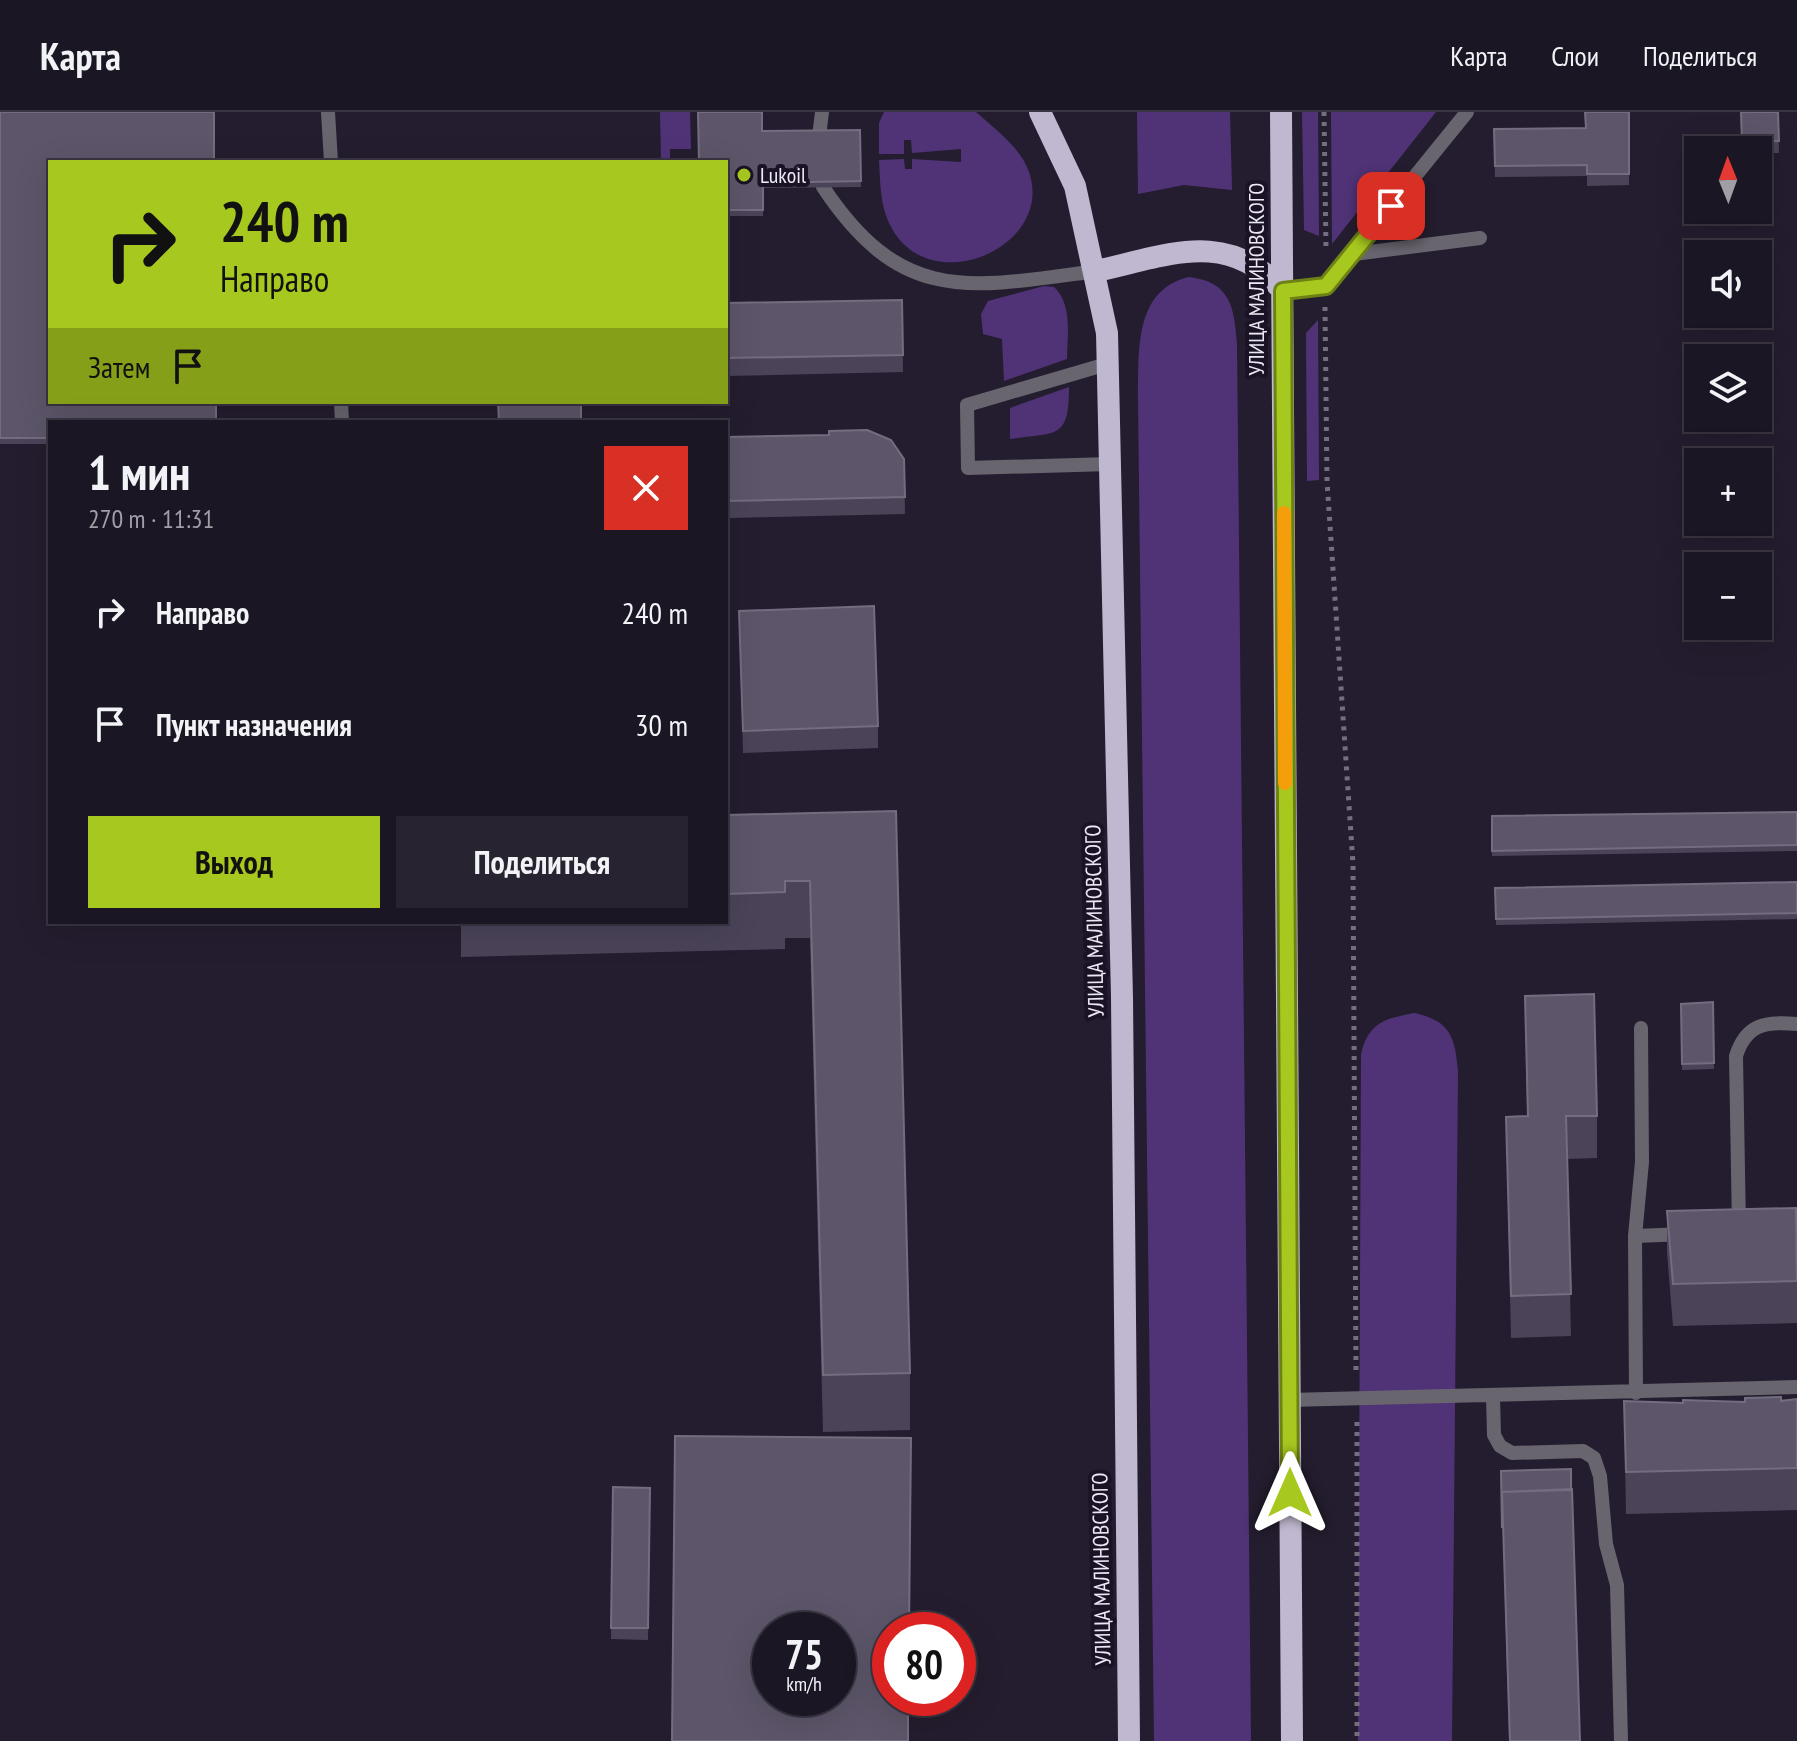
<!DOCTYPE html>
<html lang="ru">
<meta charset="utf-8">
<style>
:root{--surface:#1b1623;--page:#282330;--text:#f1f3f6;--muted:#a09fa6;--line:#393541;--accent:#a7c81f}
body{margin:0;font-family:"PT Sans Narrow",sans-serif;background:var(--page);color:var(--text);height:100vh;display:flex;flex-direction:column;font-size:30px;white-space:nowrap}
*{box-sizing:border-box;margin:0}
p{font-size:26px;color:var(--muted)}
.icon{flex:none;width:44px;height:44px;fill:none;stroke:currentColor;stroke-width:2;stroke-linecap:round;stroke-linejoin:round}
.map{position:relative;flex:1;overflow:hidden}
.panel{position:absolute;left:48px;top:308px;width:680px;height:504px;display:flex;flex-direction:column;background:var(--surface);border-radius:0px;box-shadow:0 8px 32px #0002,0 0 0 2px var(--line)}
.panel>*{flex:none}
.guide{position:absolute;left:48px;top:48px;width:680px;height:244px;border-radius:0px;box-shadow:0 8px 32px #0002,0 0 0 2px var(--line);background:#a7c81f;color:#111;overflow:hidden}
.needle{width:52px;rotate:359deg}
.tools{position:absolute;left:1684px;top:24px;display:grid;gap:16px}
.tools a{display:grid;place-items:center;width:88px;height:88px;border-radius:0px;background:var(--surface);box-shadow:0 8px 32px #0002,0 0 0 2px var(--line);font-size:40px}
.speed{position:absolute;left:752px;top:1500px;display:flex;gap:16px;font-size:40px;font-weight:700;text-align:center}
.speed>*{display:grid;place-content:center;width:104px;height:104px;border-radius:50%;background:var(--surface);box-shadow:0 8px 32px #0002,0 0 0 2px var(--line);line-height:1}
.speed small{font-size:20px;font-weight:400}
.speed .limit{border:12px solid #d22;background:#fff;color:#111}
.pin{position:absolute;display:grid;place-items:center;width:68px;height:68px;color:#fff;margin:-34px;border-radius:16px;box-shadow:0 4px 12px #0006}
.me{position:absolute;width:88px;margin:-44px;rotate:0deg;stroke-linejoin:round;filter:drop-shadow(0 0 6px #0008)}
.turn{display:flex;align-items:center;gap:28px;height:168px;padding:0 40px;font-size:36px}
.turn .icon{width:104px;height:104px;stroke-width:2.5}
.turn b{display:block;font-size:56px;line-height:68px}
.then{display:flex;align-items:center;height:76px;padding:0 40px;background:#0003;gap:16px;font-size:30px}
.round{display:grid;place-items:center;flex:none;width:84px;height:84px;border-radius:0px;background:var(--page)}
.headline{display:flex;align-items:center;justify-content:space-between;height:136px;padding:0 40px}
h1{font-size:48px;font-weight:700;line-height:60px}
.cta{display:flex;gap:16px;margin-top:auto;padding:16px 40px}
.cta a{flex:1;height:92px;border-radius:0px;background:var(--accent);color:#111;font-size:32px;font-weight:700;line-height:92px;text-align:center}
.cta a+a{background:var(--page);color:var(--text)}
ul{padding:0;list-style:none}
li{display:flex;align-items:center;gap:24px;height:112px;padding:0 40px}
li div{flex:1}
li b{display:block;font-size:30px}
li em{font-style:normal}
header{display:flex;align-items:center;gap:48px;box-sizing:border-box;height:112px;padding:0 40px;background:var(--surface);border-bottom:2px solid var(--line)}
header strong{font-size:38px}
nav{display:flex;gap:44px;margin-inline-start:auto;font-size:28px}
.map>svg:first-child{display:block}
.green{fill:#503377}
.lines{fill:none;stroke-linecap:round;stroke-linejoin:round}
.path{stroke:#746e7e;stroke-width:5;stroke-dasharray:4 6;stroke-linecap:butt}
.service{stroke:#69656f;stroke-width:14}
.trunk{stroke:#c0b8d0;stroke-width:22}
.wall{fill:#4b4459}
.building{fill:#5d566a;stroke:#736d7f;stroke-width:2;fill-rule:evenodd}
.route-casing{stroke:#6d8214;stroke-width:20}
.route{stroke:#a7c81f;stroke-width:14}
.slow{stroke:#f59e0b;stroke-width:14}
.poi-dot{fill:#a7c81f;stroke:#1a1325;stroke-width:3}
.labels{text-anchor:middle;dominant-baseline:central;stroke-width:8;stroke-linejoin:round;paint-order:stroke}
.poi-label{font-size:22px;fill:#ede8f5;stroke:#1a1325;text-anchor:start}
.street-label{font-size:22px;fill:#ede8f5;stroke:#1a1325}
</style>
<header>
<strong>Карта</strong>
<nav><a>Карта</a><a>Слои</a><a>Поделиться</a></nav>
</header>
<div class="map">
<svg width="1797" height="1629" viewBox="0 0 1797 1629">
<rect width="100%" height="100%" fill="#241d2f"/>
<path class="green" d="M660,0H690L691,37H670V47L661,46Z
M884,0H976C995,17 1021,36 1029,60C1057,140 912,197 884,97C880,81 880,64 879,48L904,47L905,57H912V47L961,50V37L912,41L911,28H904V42H879V11Z
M1137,0H1230L1232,78L1184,73L1138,82Z
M1302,0H1318L1319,124L1304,118Z
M1331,0H1436L1332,132Z
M1189,165C1231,170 1234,195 1237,232L1251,1629H1154L1138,288C1139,241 1133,178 1189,165Z
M1044,174L1054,175C1073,193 1067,223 1067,247L1004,269L1002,227L983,222L981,202L988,189Z
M1318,208L1319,368L1307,369L1306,221Z
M1069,275C1069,328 1057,320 1010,327V296Z
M1414,901C1451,909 1455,925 1458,960L1452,1629H1358L1361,942C1369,910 1384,907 1414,901Z"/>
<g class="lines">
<path class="path" d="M1324,0L1326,137
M1325,195L1327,369L1353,752L1356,1264
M1357,1310V1629"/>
<path class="service" d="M328,0L331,50
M819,25L822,0
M823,75C902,194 970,176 1096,159
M1354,142L1480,126
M1283,179L1326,174L1467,0
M1107,252L967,293L968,356L1110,352
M341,290L342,310
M1739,1116L1736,944C1746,912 1766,909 1797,912
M1635,1124L1687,1122
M1636,1281L1635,1124L1642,1050L1641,916
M1493,1284L1494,1323L1500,1334L1512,1341L1583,1339L1594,1346L1600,1364L1606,1432L1617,1473L1621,1629
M1289,1288L1797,1275"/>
<path class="trunk" d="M1040,0L1075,74L1107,221L1122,886L1129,1629
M1281,0L1292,1629
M1096,159C1167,144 1227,115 1283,179"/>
</g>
<path class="wall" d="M0,0L50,310V332H0Z
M1629,0V73L1587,74V64L1495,65L1494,17L1585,16Z
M1740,0H1778L1779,41H1758V38H1742Z
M860,18L861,75L763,76V104H726V50L762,19Z
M902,188L903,260L726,264V191Z
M726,325L904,347L905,402L726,406Z
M739,499L878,614V636L743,641Z
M896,699L910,1261V1318L823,1320L810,826H785V837L461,845V810H726V703Z
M1797,700V739L1492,744V704Z
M1797,770V807L1496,813L1495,776Z
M1525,884L1597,1004V1046L1567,1047L1571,1224L1511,1226L1506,1005L1527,1004Z
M1713,890L1714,957L1682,958L1681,892Z
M1667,1099L1797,1121V1211L1673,1214L1667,1141Z
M1797,1287V1398L1626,1402L1624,1289L1683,1291Z
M1501,1359L1580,1629H1509Z
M613,1375L650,1376L648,1528L611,1527Z"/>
<path class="building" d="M0,0H214V50H50V290H216V310H50V326H0Z
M698,0H762V19L860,18L861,69L763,71V98H726V50H699Z
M1585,0H1629V62H1587V53L1495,54L1494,17L1586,16Z
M1741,0H1778L1779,29L1742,30Z
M902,188L903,243L726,246V191Z
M498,290H581V310H499Z
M867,318L891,328L904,347L905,385L726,389V325L829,323V319Z
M874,494L878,614L743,619L739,499Z
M896,699L910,1261L823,1263L810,769H785V780L726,782V703Z
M1797,700V733L1492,739V704Z
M1797,770V801L1496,807L1495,776Z
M1594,882L1597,1004H1566L1571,1182L1511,1184L1506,1005L1528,1004L1525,884Z
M1713,890L1714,951L1682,952L1681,892Z
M1796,1096L1797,1169L1673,1172L1667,1099Z
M1781,1285V1289L1797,1287V1356L1626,1360L1624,1289L1683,1291V1288L1745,1290V1286Z
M675,1324L911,1326L909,1518H890V1586H908V1629H672ZM770,1518H838V1586H770Z
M1571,1357V1378L1502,1380V1416L1501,1359Z
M613,1375L650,1376L648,1516H611Z
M1572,1377L1580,1629H1510L1502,1380Z"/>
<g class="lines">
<g class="route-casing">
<path id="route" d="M1290,1381L1283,179L1326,174L1391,94"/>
</g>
<use href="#route" class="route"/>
<path class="slow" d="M1284,401L1285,671"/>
</g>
<circle class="poi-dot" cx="744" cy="63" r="8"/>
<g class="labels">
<g class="poi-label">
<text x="760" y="63">Lukoil</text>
</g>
<g class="street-label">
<text transform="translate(1256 167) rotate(-90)">УЛИЦА МАЛИНОВСКОГО</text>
<text transform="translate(1094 809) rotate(-91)">УЛИЦА МАЛИНОВСКОГО</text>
<text transform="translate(1101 1457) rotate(-91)">УЛИЦА МАЛИНОВСКОГО</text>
</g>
</g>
</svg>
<div class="tools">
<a><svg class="needle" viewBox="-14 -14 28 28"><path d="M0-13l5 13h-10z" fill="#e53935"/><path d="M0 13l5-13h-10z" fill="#a09fa6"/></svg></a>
<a><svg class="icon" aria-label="sound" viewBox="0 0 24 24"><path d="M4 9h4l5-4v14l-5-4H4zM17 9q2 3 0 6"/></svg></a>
<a><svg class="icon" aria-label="layers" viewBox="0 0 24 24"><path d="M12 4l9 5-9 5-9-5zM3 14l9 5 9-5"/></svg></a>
<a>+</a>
<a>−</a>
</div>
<div class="speed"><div>75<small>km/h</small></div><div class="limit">80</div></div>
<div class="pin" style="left:1391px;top:94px;background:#d93025"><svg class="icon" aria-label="arrive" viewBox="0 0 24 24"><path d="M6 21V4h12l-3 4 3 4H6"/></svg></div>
<svg class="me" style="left:1290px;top:1381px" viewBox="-20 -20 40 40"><path d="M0-17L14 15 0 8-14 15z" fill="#a7c81f" stroke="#fff" stroke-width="4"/></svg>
<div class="guide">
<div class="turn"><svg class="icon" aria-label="right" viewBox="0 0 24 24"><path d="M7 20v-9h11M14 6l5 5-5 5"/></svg><div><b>240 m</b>Направо</div></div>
<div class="then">Затем<svg class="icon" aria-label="arrive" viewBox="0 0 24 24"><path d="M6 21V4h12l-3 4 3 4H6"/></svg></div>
</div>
<section class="panel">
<div class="headline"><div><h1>1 мин</h1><p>270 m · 11:31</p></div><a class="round" style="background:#d93025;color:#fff"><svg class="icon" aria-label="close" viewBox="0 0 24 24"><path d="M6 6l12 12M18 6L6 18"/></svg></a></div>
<ul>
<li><svg class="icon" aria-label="right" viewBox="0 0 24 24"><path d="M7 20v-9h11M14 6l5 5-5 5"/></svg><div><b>Направо</b></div><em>240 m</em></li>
<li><svg class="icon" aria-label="arrive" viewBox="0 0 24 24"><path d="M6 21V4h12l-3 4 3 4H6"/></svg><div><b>Пункт назначения</b></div><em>30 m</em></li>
</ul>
<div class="cta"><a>Выход</a><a>Поделиться</a></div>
</section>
</div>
